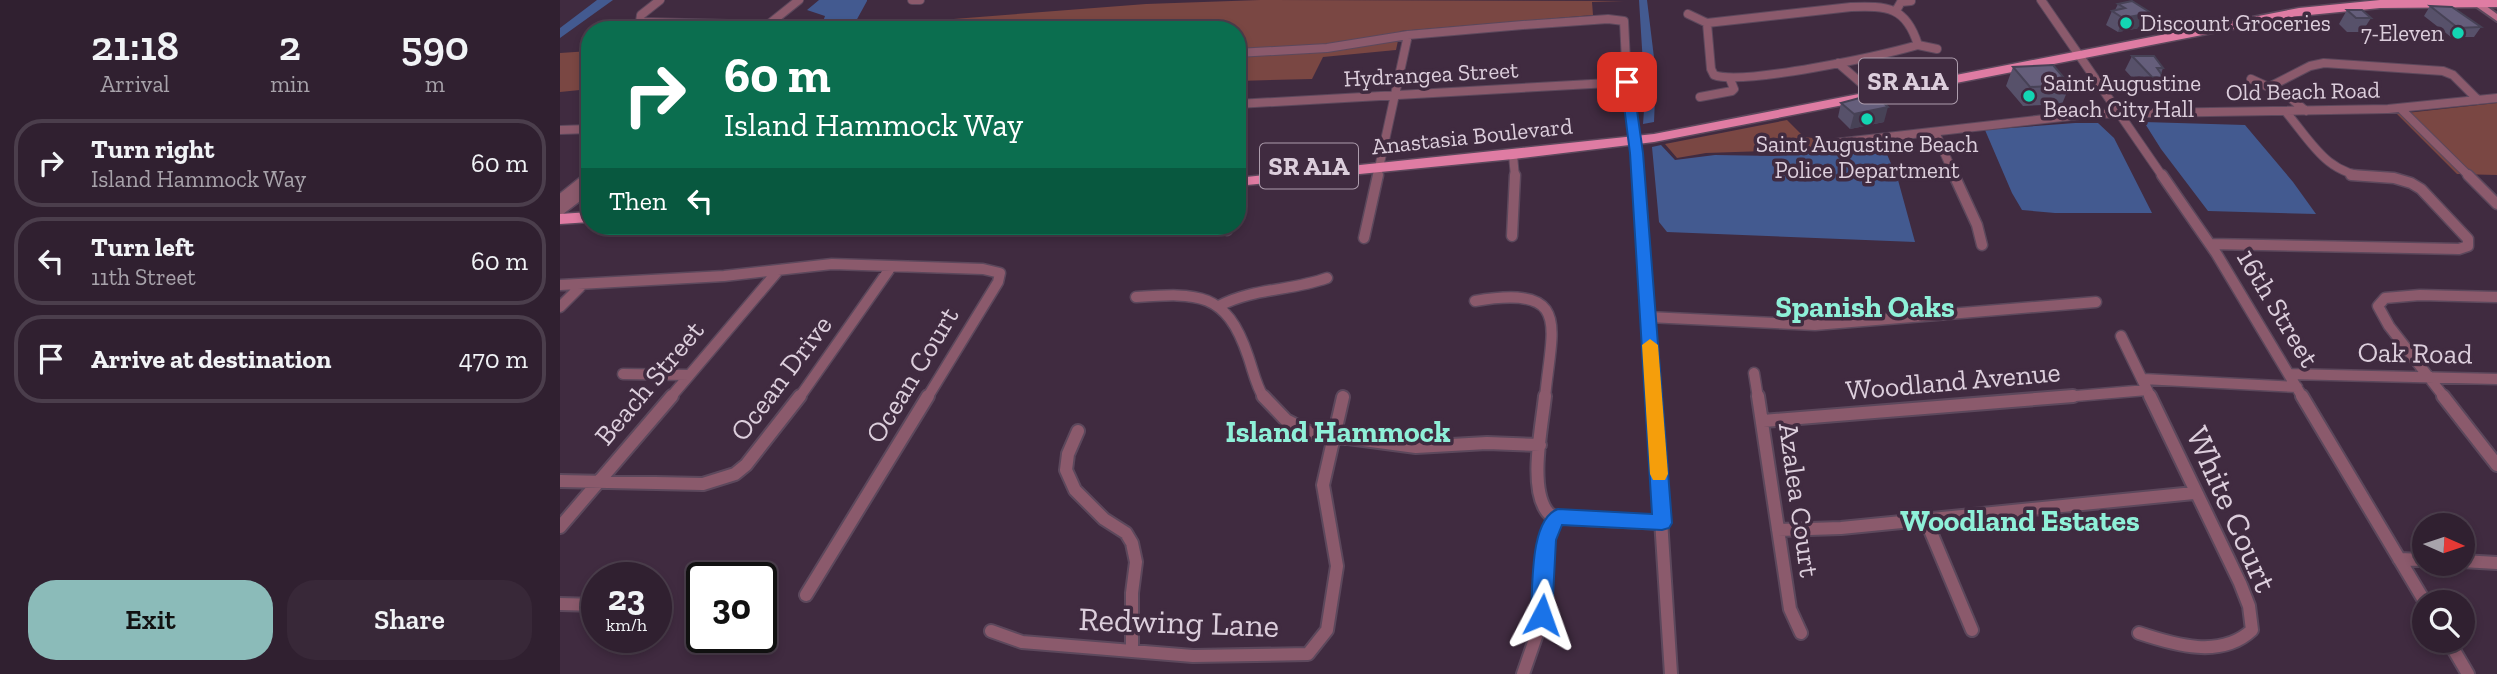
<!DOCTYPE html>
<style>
:root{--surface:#302030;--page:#382838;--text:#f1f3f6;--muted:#a8a3ab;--line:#4b3e4c;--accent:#8bbbb9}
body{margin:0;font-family:"Zilla Slab",serif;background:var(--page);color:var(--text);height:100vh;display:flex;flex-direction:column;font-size:26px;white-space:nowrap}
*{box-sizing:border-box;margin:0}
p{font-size:23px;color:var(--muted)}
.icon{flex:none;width:38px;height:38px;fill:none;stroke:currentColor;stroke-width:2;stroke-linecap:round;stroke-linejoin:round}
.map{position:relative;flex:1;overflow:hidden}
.side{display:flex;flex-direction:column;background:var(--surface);width:560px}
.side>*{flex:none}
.banner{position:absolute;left:21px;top:21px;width:665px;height:214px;border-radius:28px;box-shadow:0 4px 10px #0003,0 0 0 2px var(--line);background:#0b6e4f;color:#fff;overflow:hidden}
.needle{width:46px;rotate:93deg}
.controls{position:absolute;left:1852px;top:513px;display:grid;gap:14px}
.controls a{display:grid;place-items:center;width:63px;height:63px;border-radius:50%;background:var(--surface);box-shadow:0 4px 10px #0003,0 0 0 2px var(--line);font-size:35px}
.speed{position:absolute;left:21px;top:562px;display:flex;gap:14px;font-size:35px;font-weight:700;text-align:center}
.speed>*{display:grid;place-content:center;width:91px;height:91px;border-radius:50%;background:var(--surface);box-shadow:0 4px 10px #0003,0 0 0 2px var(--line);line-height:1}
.speed small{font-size:18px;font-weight:400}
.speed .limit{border:4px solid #111;border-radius:10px;background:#fff;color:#111}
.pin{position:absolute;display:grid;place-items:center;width:60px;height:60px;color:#fff;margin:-30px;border-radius:14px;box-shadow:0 4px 10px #0006}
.me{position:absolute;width:77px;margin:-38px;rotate:4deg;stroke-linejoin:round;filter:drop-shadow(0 0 5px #0008)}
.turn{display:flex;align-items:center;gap:24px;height:147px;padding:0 28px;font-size:32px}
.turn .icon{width:91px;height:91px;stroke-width:2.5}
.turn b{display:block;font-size:49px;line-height:60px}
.then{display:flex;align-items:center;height:66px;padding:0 28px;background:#0003;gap:14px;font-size:26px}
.eta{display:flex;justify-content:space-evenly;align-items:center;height:119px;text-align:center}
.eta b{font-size:42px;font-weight:600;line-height:49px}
.action{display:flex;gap:14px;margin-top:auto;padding:14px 28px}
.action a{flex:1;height:80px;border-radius:28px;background:var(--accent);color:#111;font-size:28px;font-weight:600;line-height:80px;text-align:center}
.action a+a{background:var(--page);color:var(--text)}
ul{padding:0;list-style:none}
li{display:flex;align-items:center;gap:21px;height:88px;margin:0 14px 10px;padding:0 14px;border:4px solid var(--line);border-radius:28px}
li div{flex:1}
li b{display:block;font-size:26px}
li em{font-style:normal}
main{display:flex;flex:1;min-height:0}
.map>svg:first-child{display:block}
.green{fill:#7a4743}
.water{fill:#435a90}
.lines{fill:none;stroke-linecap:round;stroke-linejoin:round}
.street-far2-casing{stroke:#5c485c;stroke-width:10}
.street-far1-casing{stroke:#5c485c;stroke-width:13}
.street-casing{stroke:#5c485c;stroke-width:16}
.secondary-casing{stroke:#5c485c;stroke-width:4}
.primary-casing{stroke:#5c485c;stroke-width:3}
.street-far2{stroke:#8b5a6c;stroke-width:8}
.street-far1{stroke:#8b5a6c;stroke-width:10}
.street{stroke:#8b5a6c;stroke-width:12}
.secondary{fill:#bb6e8b;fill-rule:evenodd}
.primary{fill:#df7ca3;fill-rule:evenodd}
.wall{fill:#57516a}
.shaded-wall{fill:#474256}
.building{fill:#655e7b;stroke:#474256;stroke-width:2}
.route{fill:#1a73e8;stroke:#114b97;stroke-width:2}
.slow{fill:#f59e0b}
.poi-dot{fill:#13d5b3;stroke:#402b40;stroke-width:2.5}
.labels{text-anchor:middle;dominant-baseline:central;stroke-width:7;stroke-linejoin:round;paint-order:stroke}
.far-poi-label{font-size:23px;fill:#dccedc;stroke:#402b40;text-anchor:start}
.far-street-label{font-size:23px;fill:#dccedc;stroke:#402b40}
.shield{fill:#402b40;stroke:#ad9dad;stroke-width:2}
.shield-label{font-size:26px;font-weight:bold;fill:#dccedc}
.street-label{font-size:28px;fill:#dccedc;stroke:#402b40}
.neighbourhood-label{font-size:30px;font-weight:bold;fill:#8ef0d8;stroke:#402b40}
.near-street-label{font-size:33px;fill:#dccedc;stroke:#402b40}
</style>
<main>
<section class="side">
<div class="eta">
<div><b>21:18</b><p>Arrival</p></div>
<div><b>2</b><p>min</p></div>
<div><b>590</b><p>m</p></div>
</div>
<ul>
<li><svg class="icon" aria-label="right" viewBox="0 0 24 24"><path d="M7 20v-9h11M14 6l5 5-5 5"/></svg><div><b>Turn right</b><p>Island Hammock Way</p></div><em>60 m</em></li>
<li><svg class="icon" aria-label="left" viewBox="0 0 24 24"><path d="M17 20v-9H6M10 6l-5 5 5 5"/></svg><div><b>Turn left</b><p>11th Street</p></div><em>60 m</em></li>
<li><svg class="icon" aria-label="arrive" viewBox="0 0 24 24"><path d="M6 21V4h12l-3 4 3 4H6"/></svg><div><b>Arrive at destination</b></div><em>470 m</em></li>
</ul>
<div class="action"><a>Exit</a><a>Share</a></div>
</section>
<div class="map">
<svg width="1937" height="674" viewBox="0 0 1937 674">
<rect width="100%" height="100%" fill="#402b40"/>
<path class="green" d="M700,0L1064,1L1032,2L1033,15L840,31L836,50L763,57L752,79L677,81V30H296L303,26L586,4Z
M30,51V89L0,92V53Z
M1937,103V175L1897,174L1837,114Z
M1227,120L1244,137L1253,138L1260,149L1146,153L1117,158L1105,144Z"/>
<path class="water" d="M37,0H53L0,38V28Z
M259,0H307V1L296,21L283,30H260L265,16L247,10Z
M1079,0H1087L1096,74L1094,122L1083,124L1085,96Z
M1584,122L1685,125L1733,182L1756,214L1648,211L1601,149Z
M1515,123H1538L1554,138L1592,213H1495L1462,210L1452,193L1425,130Z
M1101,145L1115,160L1155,155L1214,156L1315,148L1326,152L1338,180L1355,242L1107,232L1099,222L1092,147Z"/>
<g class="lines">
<g class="street-far2-casing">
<path id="street-far2" d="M100,0L81,15L80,22L210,25
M352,0H360
M1481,0L1603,177
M1291,7C1327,6 1346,6 1358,45C1323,55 1183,86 1154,75L1151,69L1147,23Z
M1337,9L1341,2L1351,1
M1128,14L1147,23
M204,28L239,0
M1358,45L1377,49
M677,53L767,48L848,35L963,25L1048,19L1064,21L1067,82L1078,177
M1278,63L1315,95
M1691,79L1728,96L1746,111
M1709,87L1750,66L1764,63L1883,71L1893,75L1918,100
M1140,97L1172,91L1174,89L1170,79
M677,104L1067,82
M1840,108L1910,177
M1726,112C1752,143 1767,175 1811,177
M0,130L30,129
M1375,132L1395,177
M1257,145L1528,114L1828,109L1937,98
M953,155L955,177
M817,177L848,35"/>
</g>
<g class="street-far1-casing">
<path id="street-far1" d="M1078,175L1093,398
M1394,175L1417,225L1422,245
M1602,175L1656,253L1743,398
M1908,175L1937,204
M0,200L30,176
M0,210L30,187
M667,230L668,226
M952,236L955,175
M804,238L818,175
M1650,244L1899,249L1908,246V239L1861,189L1851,183L1834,178L1791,175
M0,285L164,276L272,264L423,269L440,273L438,282L367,398
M576,297C638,293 666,291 688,356C693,370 696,386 704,398
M915,301C1014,284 991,328 985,398
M659,306C693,288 731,291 767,278
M0,307L21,286
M1088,317L1255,325L1536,302
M1561,336L1591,398
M1194,373L1198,398
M63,374L129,375
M1729,374L1937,379
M1583,379L1737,387
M110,398L217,272
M239,398L331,267
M1492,398L1587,390
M1885,398L1829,326L1818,306L1825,298L1860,295L1937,297"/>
</g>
<g class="street-casing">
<path id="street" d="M703,396L726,420L751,433L856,447L927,443L980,445
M985,396C982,426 969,485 986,510C990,517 997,517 1005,518L1102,523
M1093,396L1111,674
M1198,396L1230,609L1241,633
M1742,396L1865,602
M1883,396L1937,465
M1203,421L1513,396
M518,431L508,454L506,470L515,490L544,519L566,533L572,543L576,562L572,593V651
M0,481L143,484L175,474L186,465L240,396
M1365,518L1412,630
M0,527L112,396
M1218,530L1281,528L1634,493
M1839,559L1864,560
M1902,561L1937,563
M246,595L368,396
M0,604L37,605
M431,631L462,642L633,656L748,654L767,630L777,566L763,485L783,397
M1579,633C1615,645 1661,659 1692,630L1689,606L1680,583L1590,396
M1888,640L1908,674
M963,674L980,625L987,538L998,517"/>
</g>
<g class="secondary-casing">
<path id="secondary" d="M1907,0H1918L1937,14V21Z"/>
</g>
<g class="primary-casing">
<path id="primary" d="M1820,0H1937V7L1820,8L1739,16L1094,142L953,159L677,186V178L1094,134L1739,8Z
M30,212V222L0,224V214Z"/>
</g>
<use href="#street-far2" class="street-far2"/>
<use href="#street-far1" class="street-far1"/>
<use href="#street" class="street"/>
<use href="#secondary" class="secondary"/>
<use href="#primary" class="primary"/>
</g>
<path class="wall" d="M1572,1L1585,27L1558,32L1546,25L1552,11L1555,10L1558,4Z
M1870,6L1921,27L1914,37H1891L1864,16Z
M1787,10L1811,18L1802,32H1787L1779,24Z
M1572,56L1603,68L1601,74L1604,78L1597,92H1585L1565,70Z
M1453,67L1510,85L1502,104L1463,106L1446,86Z
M1281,103L1324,122L1290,129L1278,117Z"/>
<path class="shaded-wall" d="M1591,13L1585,27L1558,32L1563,18Z
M1328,107L1324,122L1290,129L1294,114Z"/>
<path class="building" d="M1572,1L1591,13L1563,18L1552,11L1565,8L1558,4Z
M1870,6L1892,7L1921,27L1898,28Z
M1787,10H1802L1811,18H1796Z
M1572,56H1594L1603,68H1597L1604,78L1592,77Z
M1493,65L1510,85L1470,87L1453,67Z
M1314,94L1328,107L1294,114L1281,103Z"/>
<path class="route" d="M1067,78L1073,82L1083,153L1112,523L1109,528L1102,530L1002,525L996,540L992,615L989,621L982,624L974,621L971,615C973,589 969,519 998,509L1092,514L1070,153L1061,82Z"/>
<path class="slow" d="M1090,339L1098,345L1108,474L1105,480H1093L1090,474L1082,345Z"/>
<g class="poi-dot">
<circle cx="1566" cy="23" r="7"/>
<circle cx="1898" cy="33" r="7"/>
<circle cx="1469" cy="96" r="7"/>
<circle cx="1307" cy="119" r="7"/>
</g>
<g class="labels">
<g class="far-poi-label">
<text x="1580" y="23">Discount Groceries</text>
<text x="1884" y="33" text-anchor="end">7-Eleven</text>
<text x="1483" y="83">Saint Augustine<tspan x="1483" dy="26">Beach City Hall</tspan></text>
<text x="1307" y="144" text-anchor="middle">Saint Augustine Beach<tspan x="1307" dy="26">Police Department</tspan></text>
</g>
<g class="far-street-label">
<text transform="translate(871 74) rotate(-3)">Hydrangea Street</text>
<text transform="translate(1743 91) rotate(-1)">Old Beach Road</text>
<text transform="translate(912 136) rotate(-6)">Anastasia Boulevard</text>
</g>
<g class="shield">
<rect x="1299" y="58.5" width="98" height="45" rx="5"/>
<rect x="700" y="143.5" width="98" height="45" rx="5"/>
</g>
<g class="shield-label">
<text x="1348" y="81">SR A1A</text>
<text x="749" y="166">SR A1A</text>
</g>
<g class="street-label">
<text transform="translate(1718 308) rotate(59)">16th Street</text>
<text transform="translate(1855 353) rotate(1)">Oak Road</text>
<text transform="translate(352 375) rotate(-59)">Ocean Court</text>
<text transform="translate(221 378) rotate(-53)">Ocean Drive</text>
<text transform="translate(1393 381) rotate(-5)">Woodland Avenue</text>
<text transform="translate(89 383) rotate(-50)">Beach Street</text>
<text transform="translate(1239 500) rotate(82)">Azalea Court</text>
</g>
<g class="neighbourhood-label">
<text x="1305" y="307">Spanish Oaks</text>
<text x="778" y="432">Island Hammock</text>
<text x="1460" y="521">Woodland Estates</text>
</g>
<g class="near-street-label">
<text transform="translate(1672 509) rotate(66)">White Court</text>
<text transform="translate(619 622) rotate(2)">Redwing Lane</text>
</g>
</g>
</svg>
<div class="controls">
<a><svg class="needle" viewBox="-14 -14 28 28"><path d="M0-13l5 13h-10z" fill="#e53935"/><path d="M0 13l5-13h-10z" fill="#a8a3ab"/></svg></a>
<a><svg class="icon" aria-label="search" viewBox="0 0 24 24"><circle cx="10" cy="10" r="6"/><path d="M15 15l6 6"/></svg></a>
</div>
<div class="speed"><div>23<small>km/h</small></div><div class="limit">30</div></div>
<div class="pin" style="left:1067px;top:82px;background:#d93025"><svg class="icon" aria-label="arrive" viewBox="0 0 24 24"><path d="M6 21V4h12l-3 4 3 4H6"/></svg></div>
<svg class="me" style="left:982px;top:615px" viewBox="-20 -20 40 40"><path d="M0-17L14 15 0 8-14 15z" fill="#1a73e8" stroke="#fff" stroke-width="4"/></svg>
<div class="banner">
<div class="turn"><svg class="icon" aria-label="right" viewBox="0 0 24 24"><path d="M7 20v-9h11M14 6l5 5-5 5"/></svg><div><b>60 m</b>Island Hammock Way</div></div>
<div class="then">Then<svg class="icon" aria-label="left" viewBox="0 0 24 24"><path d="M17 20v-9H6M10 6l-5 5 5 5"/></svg></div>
</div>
</div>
</main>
